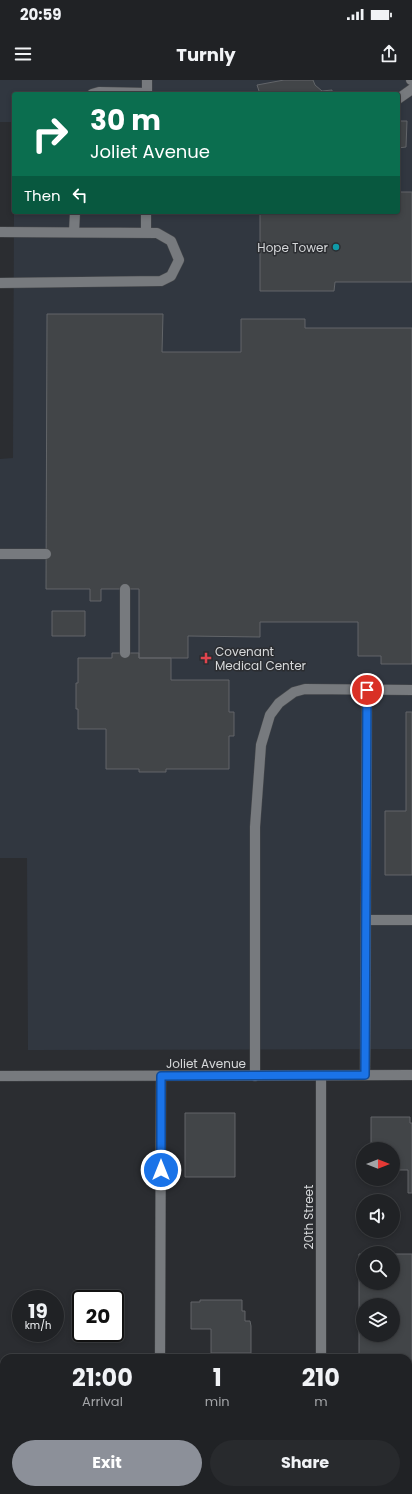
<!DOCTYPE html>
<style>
:root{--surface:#202225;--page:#282a2d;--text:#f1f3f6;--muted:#a2a4a7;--line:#3d3f42;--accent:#8c9099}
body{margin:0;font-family:Poppins,sans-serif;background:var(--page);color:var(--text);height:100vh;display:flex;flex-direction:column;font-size:15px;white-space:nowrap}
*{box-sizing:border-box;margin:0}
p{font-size:13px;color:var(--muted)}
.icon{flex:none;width:22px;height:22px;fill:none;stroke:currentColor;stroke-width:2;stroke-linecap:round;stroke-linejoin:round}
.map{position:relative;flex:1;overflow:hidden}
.panel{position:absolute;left:0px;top:1274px;width:412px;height:140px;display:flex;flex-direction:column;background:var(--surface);border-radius:12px 12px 0 0;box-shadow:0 2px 6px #0003,0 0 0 1px var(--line)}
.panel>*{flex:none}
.guide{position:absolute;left:12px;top:12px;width:388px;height:122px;border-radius:4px;box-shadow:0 2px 6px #0003,0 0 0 1px var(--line);background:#0b6e4f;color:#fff;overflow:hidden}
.needle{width:26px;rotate:90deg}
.buttons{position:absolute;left:356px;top:1062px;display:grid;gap:8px}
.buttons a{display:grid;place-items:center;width:44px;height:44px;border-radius:50%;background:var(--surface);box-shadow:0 2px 6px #0003,0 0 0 1px var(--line);font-size:20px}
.speed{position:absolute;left:12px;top:1210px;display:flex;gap:8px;font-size:20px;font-weight:700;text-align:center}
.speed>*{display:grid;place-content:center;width:52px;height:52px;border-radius:50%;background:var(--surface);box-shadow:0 2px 6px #0003,0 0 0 1px var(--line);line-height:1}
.speed small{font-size:10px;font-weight:400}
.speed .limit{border:2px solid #111;border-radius:6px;background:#fff;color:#111}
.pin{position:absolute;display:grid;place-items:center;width:34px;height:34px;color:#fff;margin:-17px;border:2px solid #fff;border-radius:50%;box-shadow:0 1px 4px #0007}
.me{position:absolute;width:44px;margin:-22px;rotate:0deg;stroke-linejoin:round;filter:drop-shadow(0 0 3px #0008)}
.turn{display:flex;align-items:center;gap:14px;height:84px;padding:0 12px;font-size:18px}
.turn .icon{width:52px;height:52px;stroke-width:2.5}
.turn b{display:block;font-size:28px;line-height:34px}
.then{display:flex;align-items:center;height:38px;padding:0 12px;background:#0003;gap:8px;font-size:15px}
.eta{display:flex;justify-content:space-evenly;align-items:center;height:68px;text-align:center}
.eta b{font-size:24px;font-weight:700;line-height:28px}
.primary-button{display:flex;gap:8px;margin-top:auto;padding:8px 12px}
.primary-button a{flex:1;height:46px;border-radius:24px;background:var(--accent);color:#fff;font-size:16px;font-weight:700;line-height:46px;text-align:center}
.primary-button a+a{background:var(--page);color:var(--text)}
.status{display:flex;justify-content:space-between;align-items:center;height:28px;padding:0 20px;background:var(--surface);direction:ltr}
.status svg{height:11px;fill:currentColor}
header{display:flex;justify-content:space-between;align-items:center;height:52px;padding:0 12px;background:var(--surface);font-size:18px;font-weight:700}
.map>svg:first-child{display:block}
.built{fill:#313740}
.building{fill:#424548;stroke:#626569;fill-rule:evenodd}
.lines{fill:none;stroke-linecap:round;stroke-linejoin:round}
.service-casing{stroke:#46484b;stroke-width:11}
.pedestrian-casing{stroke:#46484b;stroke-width:11}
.minor-casing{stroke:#46484b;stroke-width:11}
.service{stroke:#777a7e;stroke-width:10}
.pedestrian{stroke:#777a7e;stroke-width:10}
.minor{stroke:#777a7e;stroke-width:10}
.route-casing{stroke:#114b97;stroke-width:10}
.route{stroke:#1a73e8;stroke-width:7}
.culture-dot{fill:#0f9aa8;stroke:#2b2d31;stroke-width:1.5}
.health-dot{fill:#e0444e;stroke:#2b2d31;stroke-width:1.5}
.labels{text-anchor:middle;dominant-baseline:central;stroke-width:3;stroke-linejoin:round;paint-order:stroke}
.poi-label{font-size:12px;fill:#d6d8da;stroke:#2b2d31;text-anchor:end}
.street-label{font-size:12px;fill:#d6d8da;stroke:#2b2d31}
</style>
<div class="status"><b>20:59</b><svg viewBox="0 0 49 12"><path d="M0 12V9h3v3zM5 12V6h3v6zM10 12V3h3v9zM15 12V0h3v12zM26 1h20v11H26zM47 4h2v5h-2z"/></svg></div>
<header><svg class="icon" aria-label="menu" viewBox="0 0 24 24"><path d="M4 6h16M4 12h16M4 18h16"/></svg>Turnly<svg class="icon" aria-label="share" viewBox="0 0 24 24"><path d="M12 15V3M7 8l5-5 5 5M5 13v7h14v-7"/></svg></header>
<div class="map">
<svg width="412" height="1414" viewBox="0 0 412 1414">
<rect width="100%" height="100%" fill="#2b2d31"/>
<path class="built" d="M0,0H412V969L28,970L27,778H0V379L13,378L14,132H398V14H14V42H0Z"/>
<path class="building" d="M284,0H313L315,5L322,11L332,10V14H260L257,5Z
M398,41H407L406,67L398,68Z
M398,112H412V202H335L334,211H260V132H398Z
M47,234H163L162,272H241V239H305V248H412V584H381V576H358V542H260V557L188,556V578H139V509H101V521H90V509H46Z
M52,531H85V556H52Z
M112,573H139V578H171V600H229V632H234V656H229V689H166V692H139V689H106V649H78V629H76V603H78V578H112Z
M406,632H412V795H385V731H406Z
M185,1033H235V1097H185Z
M371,1037H410V1043H412V1113H408V1090H393V1069H371Z
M359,1174H363V1203H393V1174H412V1283H408V1278H359ZM363,1225H393V1255H363Z
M200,1220H242V1231H245V1241H250L251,1246V1273H211V1249H191V1222H200Z"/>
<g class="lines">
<g class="service-casing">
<path id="service" d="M411,0H412
M92,14L99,12L147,13
M147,14V0
M398,19L412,9
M0,152L157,153L171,161L179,180L171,196L161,201L0,203
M74,152L75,132
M146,153V132
M366,840H412
M365,995L367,610
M255,996V747L261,665L270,635L279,623L294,612L305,609L412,610
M160,1278L161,996
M408,1324H412
M382,1410V1414
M159,1414V1410"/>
</g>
<g class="pedestrian-casing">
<path id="pedestrian" d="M0,474H46
M125,509V573"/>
</g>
<g class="minor-casing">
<path id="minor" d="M0,996L412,995
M321,996V1278
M321,1410V1414"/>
</g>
<use href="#service" class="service"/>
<use href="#pedestrian" class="pedestrian"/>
<use href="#minor" class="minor"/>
</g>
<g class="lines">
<g class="route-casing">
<path id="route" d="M161,1090V996L365,995L367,610"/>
</g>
<use href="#route" class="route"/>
</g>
<circle class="culture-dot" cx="336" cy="167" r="4"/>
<path class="health-dot" d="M204 572h4v4h4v4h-4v4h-4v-4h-4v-4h4z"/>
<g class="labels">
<g class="poi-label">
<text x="328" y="167">Hope Tower</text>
<text x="215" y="571" text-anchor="start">Covenant<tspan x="215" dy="14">Medical Center</tspan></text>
</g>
<g class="street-label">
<text x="206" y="983">Joliet Avenue</text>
<text transform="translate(308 1137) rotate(-90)">20th Street</text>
</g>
</g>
</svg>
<div class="buttons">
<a><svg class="needle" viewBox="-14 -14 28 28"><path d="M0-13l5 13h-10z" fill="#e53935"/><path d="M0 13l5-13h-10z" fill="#a2a4a7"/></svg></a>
<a><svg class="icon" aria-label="sound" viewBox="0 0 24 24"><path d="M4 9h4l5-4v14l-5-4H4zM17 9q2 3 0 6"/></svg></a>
<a><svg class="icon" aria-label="search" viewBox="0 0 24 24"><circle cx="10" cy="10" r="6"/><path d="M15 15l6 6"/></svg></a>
<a><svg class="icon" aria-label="layers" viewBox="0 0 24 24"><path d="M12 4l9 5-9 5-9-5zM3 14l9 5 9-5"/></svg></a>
</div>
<div class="speed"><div>19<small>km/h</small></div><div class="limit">20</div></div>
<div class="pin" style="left:367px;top:610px;background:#d93025"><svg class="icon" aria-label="arrive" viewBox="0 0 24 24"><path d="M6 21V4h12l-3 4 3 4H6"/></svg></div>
<svg class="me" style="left:161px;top:1090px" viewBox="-20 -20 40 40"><circle r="17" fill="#1a73e8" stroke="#fff" stroke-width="3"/><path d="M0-11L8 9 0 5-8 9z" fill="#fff"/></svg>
<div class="guide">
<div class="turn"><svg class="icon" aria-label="right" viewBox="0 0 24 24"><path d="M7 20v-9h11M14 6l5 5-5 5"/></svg><div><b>30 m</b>Joliet Avenue</div></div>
<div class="then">Then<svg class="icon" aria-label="left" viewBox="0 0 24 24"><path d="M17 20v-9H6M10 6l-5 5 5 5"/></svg></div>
</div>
<section class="panel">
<div class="eta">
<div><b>21:00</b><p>Arrival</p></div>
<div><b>1</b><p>min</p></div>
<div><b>210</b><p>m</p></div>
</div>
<div class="primary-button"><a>Exit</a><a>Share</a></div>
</section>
</div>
